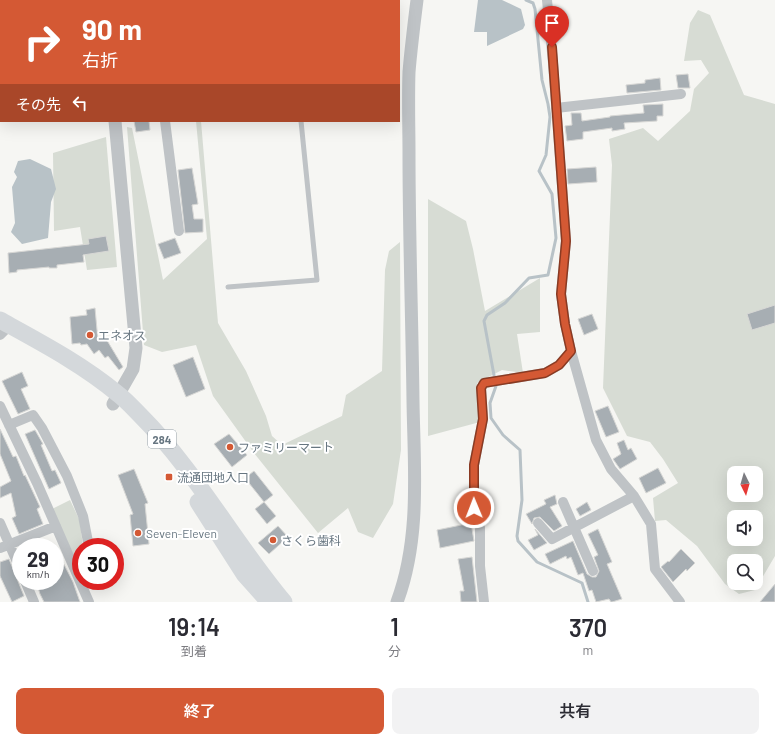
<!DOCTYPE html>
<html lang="ja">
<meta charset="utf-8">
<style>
:root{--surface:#fff;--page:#f2f2f3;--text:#2b2b33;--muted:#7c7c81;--accent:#d45934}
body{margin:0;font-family:Barlow,"Noto Sans JP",sans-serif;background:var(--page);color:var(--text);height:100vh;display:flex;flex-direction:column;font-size:15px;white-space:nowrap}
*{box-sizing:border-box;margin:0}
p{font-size:13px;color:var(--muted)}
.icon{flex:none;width:22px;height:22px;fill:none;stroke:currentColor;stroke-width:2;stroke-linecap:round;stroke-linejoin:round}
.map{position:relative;height:602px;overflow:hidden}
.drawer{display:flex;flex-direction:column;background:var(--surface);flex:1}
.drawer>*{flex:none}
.banner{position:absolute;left:0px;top:0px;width:400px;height:122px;box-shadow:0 4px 16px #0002;background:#d45934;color:#fff;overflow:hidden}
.needle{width:26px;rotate:175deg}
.buttons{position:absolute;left:727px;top:466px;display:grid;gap:8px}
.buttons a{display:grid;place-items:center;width:36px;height:36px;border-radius:8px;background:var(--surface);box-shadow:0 4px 16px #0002;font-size:20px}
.speed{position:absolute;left:12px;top:538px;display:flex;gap:8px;font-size:20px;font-weight:700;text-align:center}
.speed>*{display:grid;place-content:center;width:52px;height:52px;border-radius:50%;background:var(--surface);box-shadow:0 4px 16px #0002;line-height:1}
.speed small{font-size:10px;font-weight:400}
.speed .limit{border:6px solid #d22;background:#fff;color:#111}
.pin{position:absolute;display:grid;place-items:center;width:34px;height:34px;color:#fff;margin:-41px -17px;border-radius:50% 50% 50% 0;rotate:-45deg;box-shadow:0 0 4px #0007}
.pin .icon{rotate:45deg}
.me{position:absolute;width:44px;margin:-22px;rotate:359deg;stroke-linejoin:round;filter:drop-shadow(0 0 3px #0008)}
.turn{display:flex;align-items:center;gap:14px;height:84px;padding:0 16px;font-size:18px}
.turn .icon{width:52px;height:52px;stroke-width:2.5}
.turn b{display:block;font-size:28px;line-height:34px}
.then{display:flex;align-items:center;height:38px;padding:0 16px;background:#0003;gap:8px;font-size:15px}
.eta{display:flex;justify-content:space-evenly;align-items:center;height:68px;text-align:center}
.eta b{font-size:24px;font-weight:600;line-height:28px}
.cta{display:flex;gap:8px;margin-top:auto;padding:8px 16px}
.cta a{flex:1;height:46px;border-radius:8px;background:var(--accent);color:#fff;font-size:16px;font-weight:600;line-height:46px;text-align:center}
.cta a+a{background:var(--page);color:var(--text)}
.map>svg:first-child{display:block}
.green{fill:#d7dcd4;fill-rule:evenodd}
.water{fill:#b8c2c7}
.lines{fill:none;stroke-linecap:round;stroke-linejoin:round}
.stream{stroke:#b8c2c7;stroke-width:3}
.building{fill:#a7aeb3;stroke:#d7d7d5}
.service{stroke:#bfc3c6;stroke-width:5}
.minor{stroke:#bfc3c6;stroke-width:10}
.tertiary{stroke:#bfc3c6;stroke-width:13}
.trunk{stroke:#d4d8db;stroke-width:17}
.route-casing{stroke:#8a3a22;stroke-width:10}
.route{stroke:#d45934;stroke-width:7}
.poi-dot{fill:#d45934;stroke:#fff;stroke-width:1.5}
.labels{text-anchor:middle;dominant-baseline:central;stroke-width:4;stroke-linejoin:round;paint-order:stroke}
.shield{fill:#fff;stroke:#959fa7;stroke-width:1}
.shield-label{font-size:11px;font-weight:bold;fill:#677681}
.poi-label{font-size:12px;fill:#677681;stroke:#fff;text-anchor:start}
</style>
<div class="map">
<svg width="775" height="602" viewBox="0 0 775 602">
<rect width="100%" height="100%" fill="#f6f6f3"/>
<path class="green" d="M698,10L710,15L744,95L775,104V556L755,590L739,594L725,584L697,546L666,520L655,521L653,498L678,483L663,459L650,442L627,436L603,388L612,165L609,139L643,128L658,141L690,111L694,89L709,73L701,60L684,61L690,23ZM734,473H756V495H734ZM734,517H756V539H734ZM734,561H756V583H734Z
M196,121H201L218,323L246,371L266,416L272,436L282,445L342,416L346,395L382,371L385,270L389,251L400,242L401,450L393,504L373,538L358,532L348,508L318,533L254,453L213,396L196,345L162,352L144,345L127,127L132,128L163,280L207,239Z
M106,137L117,267L87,270L80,227L54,231L53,153Z
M428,199L466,221L473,249L485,311L540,278V332L517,334L523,373L502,370L477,383L480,422L428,436Z
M70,500L80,521L83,547H81V571L52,509Z"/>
<path class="water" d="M478,0H502L521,9L525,25L523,29L487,46V32H474Z
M30,159L51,169L56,189L51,202L48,238L22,244L11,232L15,223L12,187L17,177L14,172L18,161Z"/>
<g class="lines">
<path class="stream" d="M526,0L533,3L535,9L542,80L548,104L550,117L546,155L539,171L552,194L556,238L548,275L529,278L505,303L487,315L484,321L496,386L490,403L491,418L503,435L520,450L522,500L517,536L518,541L537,562L582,583L588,602"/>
</g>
<path class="building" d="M688,74L690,88H678L676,75Z
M660,78L661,90L627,93L626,85L645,83V80Z
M663,104V116H657V121L624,123L625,129L612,131V128L583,132V139L567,141L565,126L572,125L571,113H581L582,121L610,117V116L644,113L643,105Z
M134,121H149L150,130L136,132Z
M596,167L597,182L568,184L567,169Z
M192,168L198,204L192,205L194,219H203V232L185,233L178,170Z
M106,236L109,251L83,255L84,262L57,265V268H49V267L17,270V272L9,273L8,253L89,244L88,239Z
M175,238L181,253L164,259L158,244Z
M775,305V323L752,330L747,314Z
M95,308L98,341L105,337L123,367L119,370L108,356L105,358L99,350L94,354L87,344L81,345L80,343L72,344L70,317L87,315L86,310Z
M592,314L598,329L584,335L578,319Z
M193,357L205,389L186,397L173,365Z
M22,372L28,386L21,389L30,409L18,414L2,381Z
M608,406L619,432L606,437L595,411Z
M0,429L13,457L16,456L24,476L25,475L40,507L37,509L43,524L19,534L12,518L16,516L11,493L0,498V487L11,481L0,454Z
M35,430L43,444L41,445L52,471L55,470L61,483L49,489L25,434Z
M229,434L247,455L232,467L214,444Z
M624,440L628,450L631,448L637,459L620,469L613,459L621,454L617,443Z
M658,468L666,483L646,493L639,478Z
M134,469L148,503L145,504L149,544L133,546L130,515L133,514L118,475Z
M254,471L273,495L264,502L245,478Z
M555,495L557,504L550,507L562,526L554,531L540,517L534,518L532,524L526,514L546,504L544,500Z
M264,502L276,516L267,524L255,509Z
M587,502L591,510L580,516L576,509Z
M471,523L474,541L440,548L437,530Z
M278,526L288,537L269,554L258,543Z
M535,529L547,543L534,550L528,540L538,535Z
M598,529L612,562L607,564L622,599L612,602H611L609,599L596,602L592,590L589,591L583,573L578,575L571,557L567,559L566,556L550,564L545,554L573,541L587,574L592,577H596L599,571L594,557L598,555L588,534Z
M55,547L73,582L80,602H44L40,594L36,581H55Z
M681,549L695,563L687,571L686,569L673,582L661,567L668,561L669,562Z
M472,557L477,602H461L460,591H464L458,559Z
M9,559L24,596L12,602L0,576V562Z
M775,584V602H760Z"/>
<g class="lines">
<path class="service" d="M289,0V1
M228,287L317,280L301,121"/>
<path class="minor" d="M547,0L553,63L566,241L561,294L565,324L571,351L596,440L611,469L634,496L651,524L655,569L680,602
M556,108L681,94
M165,121L179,231
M0,335L5,330
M0,406L37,483L89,602
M9,425L33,415L42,428L67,476L83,516L89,547
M563,502L593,571
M0,523L21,571
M538,523L552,539L634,496
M0,548L56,526
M25,581L34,602
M484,602L480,566V528L474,508V465L483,419L481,388L484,383L545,373L559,365L571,351"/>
<path class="tertiary" d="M106,0V1
M113,404L133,369L136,348L115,121
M397,602C421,538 414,467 413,401C412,319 409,237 409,154C409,127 408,100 409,72C411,48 414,24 417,0"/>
<path class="trunk" d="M0,320C40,342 82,364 118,394C126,400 133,408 140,415C196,471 233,541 284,602
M198,502L244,574L268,601"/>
</g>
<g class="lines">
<g class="route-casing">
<path id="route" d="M474,508V465L483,419L481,388L484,383L545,373L559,365L571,351L565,324L561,294L566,241L552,47"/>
</g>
<use href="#route" class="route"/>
</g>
<g class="poi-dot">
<circle cx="90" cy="335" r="4"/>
<circle cx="230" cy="447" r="4"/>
<rect x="165" y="473" width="8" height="8" rx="2"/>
<circle cx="138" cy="533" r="4"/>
<circle cx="273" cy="540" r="4"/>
</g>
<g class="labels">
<rect class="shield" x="148" y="430" width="28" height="18" rx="3"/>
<g class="shield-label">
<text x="162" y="439">284</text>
</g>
<g class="poi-label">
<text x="98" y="335">エネオス</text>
<text x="238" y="447">ファミリーマート</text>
<text x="177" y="477">流通団地入口</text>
<text x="146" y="533">Seven-Eleven</text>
<text x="281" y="540">さくら歯科</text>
</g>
</g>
</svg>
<div class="buttons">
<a><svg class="needle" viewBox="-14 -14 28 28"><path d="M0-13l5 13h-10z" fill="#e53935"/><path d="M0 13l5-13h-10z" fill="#7c7c81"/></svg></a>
<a><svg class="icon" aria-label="sound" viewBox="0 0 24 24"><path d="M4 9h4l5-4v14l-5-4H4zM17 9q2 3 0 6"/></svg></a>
<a><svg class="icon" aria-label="search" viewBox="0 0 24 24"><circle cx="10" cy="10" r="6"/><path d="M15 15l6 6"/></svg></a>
</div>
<div class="speed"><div>29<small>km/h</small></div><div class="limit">30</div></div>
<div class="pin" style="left:552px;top:47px;background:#d93025"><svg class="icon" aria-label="arrive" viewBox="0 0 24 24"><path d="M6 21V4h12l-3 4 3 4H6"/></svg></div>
<svg class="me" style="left:474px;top:508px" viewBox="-20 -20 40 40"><circle r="17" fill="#d45934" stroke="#fff" stroke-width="3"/><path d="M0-11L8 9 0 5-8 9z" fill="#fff"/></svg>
<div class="banner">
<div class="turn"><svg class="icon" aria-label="right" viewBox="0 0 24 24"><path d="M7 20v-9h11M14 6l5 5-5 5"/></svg><div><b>90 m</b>右折</div></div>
<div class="then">その先<svg class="icon" aria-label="left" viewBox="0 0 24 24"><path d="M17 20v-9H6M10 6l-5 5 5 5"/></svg></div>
</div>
</div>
<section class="drawer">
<div class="eta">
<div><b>19:14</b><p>到着</p></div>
<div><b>1</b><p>分</p></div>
<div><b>370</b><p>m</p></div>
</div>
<div class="cta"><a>終了</a><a>共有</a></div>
</section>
